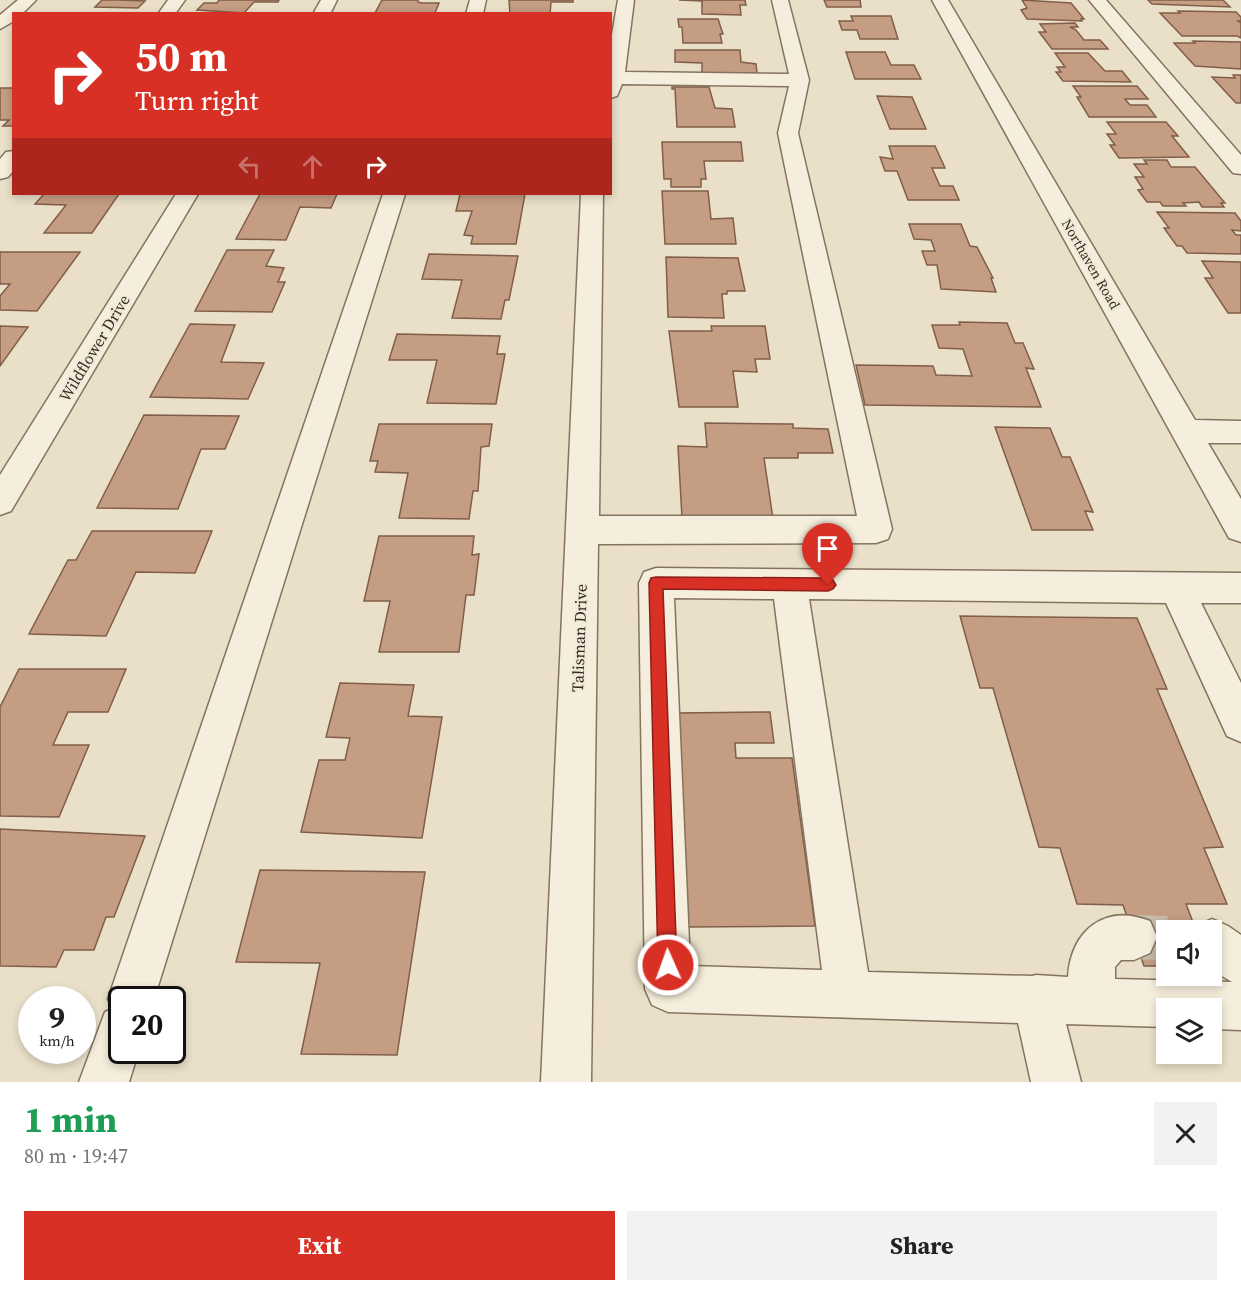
<!DOCTYPE html>
<meta charset="utf-8">
<style>
:root{--surface:#fff;--page:#f2f2f2;--text:#222;--muted:#767676;--accent:#d93025}
body{margin:0;font-family:"Source Serif 4",serif;background:var(--page);color:var(--text);height:100vh;display:flex;flex-direction:column;font-size:22px;white-space:nowrap}
*{box-sizing:border-box;margin:0}
p{font-size:20px;color:var(--muted)}
.icon{flex:none;width:33px;height:33px;fill:none;stroke:currentColor;stroke-width:2;stroke-linecap:round;stroke-linejoin:round}
.map{position:relative;height:1082px;overflow:hidden}
.panel{display:flex;flex-direction:column;background:var(--surface);flex:1}
.panel>*{flex:none}
.guide{position:absolute;left:12px;top:12px;width:600px;height:183px;border-radius:0px;box-shadow:0 3px 9px #0003;background:#d93025;color:#fff;overflow:hidden}
.buttons{position:absolute;left:1156px;top:920px;display:grid;gap:12px}
.buttons a{display:grid;place-items:center;width:66px;height:66px;border-radius:0px;background:var(--surface);box-shadow:0 3px 9px #0003;font-size:30px}
.speed{position:absolute;left:18px;top:986px;display:flex;gap:12px;font-size:30px;font-weight:700;text-align:center}
.speed>*{display:grid;place-content:center;width:78px;height:78px;border-radius:50%;background:var(--surface);box-shadow:0 3px 9px #0003;line-height:1}
.speed small{font-size:15px;font-weight:400}
.speed .limit{border:3px solid #111;border-radius:9px;background:#fff;color:#111}
.pin{position:absolute;display:grid;place-items:center;width:51px;height:51px;color:#fff;margin:-62px -26px;border-radius:50% 50% 50% 0;rotate:-45deg;box-shadow:0 0 6px #0007}
.pin .icon{rotate:45deg}
.me{position:absolute;width:66px;margin:-33px;rotate:358deg;stroke-linejoin:round;filter:drop-shadow(0 0 4px #0008)}
.turn{display:flex;align-items:center;gap:21px;height:126px;padding:0 24px;font-size:27px}
.turn .icon{width:78px;height:78px;stroke-width:2.5}
.turn b{display:block;font-size:42px;line-height:51px}
.lanes{display:flex;align-items:center;height:57px;padding:0 24px;background:#0003;justify-content:center;gap:30px;direction:ltr}
.lanes .off{opacity:.35}
.round{display:grid;place-items:center;flex:none;width:63px;height:63px;border-radius:0px;background:var(--page)}
.headline{display:flex;align-items:center;justify-content:space-between;height:102px;padding:0 24px}
h1{font-size:36px;font-weight:700;line-height:45px;color:#1e9e55}
.action{display:flex;gap:12px;margin-top:auto;padding:12px 24px}
.action a{flex:1;height:69px;border-radius:0px;background:var(--accent);color:#fff;font-size:24px;font-weight:700;line-height:69px;text-align:center}
.action a+a{background:var(--page);color:var(--text)}
.map>svg:first-child{display:block}
.building{fill:#c49d83;stroke:#815e48;stroke-width:1.5}
.lines{fill:none;stroke-linecap:round;stroke-linejoin:round}
.minor-tunnel{stroke:#c6bca8;stroke-width:44;stroke-dasharray:44 22;stroke-linecap:butt}
.minor-casing{stroke:#857360;stroke-width:3}
.minor{fill:#f6eedc;fill-rule:evenodd}
.route{fill:#d93025;stroke:#8d1f18;stroke-width:1.5}
.labels{text-anchor:middle;dominant-baseline:central;stroke-width:4.5;stroke-linejoin:round;paint-order:stroke}
.far-street-label{font-size:14px;fill:#372c22;stroke:#f2ead8}
.street-label{font-size:16px;fill:#372c22;stroke:#f2ead8}
</style>
<div class="map">
<svg width="1241" height="1082" viewBox="0 0 1241 1082">
<rect width="100%" height="100%" fill="#eae0c9"/>
<path class="building" d="M102,0H119L145,1L138,8L95,7Z
M219,0H279L278,2H254L244,13L197,10L204,3H217Z
M382,0H418V2L422,3H439L435,13H375Z
M509,0H573V2H551L550,14H510Z
M745,0L746,5H740L741,15L702,14V1L679,0Z
M824,0H860L861,7H827Z
M1022,0L1071,3L1084,19H1081L1082,21L1027,19L1021,10L1027,8Z
M1148,0H1223L1230,7L1152,4Z
M1178,11L1236,12L1241,17V21H1238L1241,23V38L1237,36H1182L1160,13H1180Z
M851,16H891L898,39H860L857,30H842L839,21H853Z
M678,19H718L723,34H720L722,43H683L682,27H679Z
M1075,23L1078,27H1070L1076,30L1084,40H1100L1108,49H1052L1039,32H1046L1040,24Z
M1193,41L1241,42V69L1195,66L1174,43H1195Z
M675,50H740L741,62L756,64L757,73H742V76L702,75V63L675,62Z
M846,52H885L891,65H914L921,79H855Z
M1055,53H1088L1105,71H1122L1131,82L1063,81L1056,72H1061L1057,67H1065Z
M1233,75H1241V103H1236L1212,77L1235,78Z
M1073,86H1137L1148,99H1125L1130,105H1147L1156,117H1089L1077,97H1081Z
M672,87H709L715,108L732,109L735,127H677L675,89H672Z
M0,88H14L13,126H3L9,120H0Z
M877,96L912,97L926,129H890Z
M1107,122H1166L1178,136H1172L1189,157L1119,158L1110,145H1115L1107,134H1116Z
M662,142H741L743,161H704L706,179H701V187H671V179H664Z
M889,146H935L945,168H932L940,186H953L959,200H908L897,171H885L880,157L893,159Z
M1144,160H1167L1171,167H1195L1225,203H1221L1224,207H1202L1199,202L1183,203L1186,206H1163L1160,202H1147L1138,190L1143,189L1135,177H1144L1134,164H1147Z
M662,191H708L711,219L733,218L736,244H665Z
M44,194H119L92,233H44L66,205L35,204Z
M260,194H337L331,208L300,207L286,240L236,239Z
M460,194H525L516,244H471L473,236L464,235L472,211H456Z
M1157,212L1235,213L1241,221V231L1232,230L1236,235H1241V254L1187,253L1182,246H1177L1164,228H1169Z
M909,224H961L970,246L977,247L993,278H991L996,292L941,289L937,265H927L922,251H935L931,240L914,239Z
M227,250H274L266,266L284,268L278,282H285L272,312L195,311Z
M0,252H80L37,311L0,310V296L10,284H0Z
M429,254L518,256L509,300H505L501,319L452,318L462,280L422,279Z
M666,257L738,258L745,291H727V294H722L724,318L668,317Z
M1202,261L1241,262V313H1228L1205,278H1213Z
M959,322L1007,323L1015,343H1023L1034,369L1026,368L1041,407L865,405L856,365L933,366L936,375L972,376L963,349L939,348L932,325H960Z
M190,324L235,325L221,362L264,363L248,399L150,397Z
M0,326L28,327L0,366Z
M711,326H765L770,359H755L757,372L733,371L738,407H679L669,331H712Z
M397,334L500,336L497,354H505L496,404L427,403L437,360H389Z
M144,415L239,416L225,449H201L178,509L97,508Z
M705,423L793,424V428L828,429L833,453H798V458H764L773,519L682,518L678,446L707,447Z
M379,424H492L489,446L481,447L478,491H473L469,519L399,518L408,473L375,472L378,461H370Z
M995,427L1050,428L1062,457H1070L1093,512L1085,511L1093,530H1032Z
M92,531H212L195,573L136,572L106,636L29,634L68,560H76Z
M379,536H474L472,555L479,554L474,595H466L459,652H379L390,601H364Z
M960,616L1137,618L1167,689H1157L1223,847L1204,848L1227,904H1186L1196,930H1167V966H1144L1123,905L1077,904L1060,848L1039,847L993,688H980Z
M19,669H126L108,712H68L53,745H89L59,817L0,816V707Z
M340,683L414,685L408,716L442,717L422,838L301,832L319,760H345L350,738L326,737Z
M770,712L774,743H735L736,758H792L815,926L686,927L675,713Z
M0,829L145,836L114,917H106L94,950H64L56,967L0,966Z
M260,870L425,872L397,1055L301,1054L320,963L236,962Z"/>
<g class="lines">
<path class="minor-tunnel" d="M1134,937L1167,938"/>
<g class="minor-casing">
<path id="minor" d="M18,0H36L22,14H14V21L0,29V15Z
M168,0H185L175,14H158Z
M321,0H337L330,14H313Z
M470,0H486L483,14H466Z
M618,0H634L625,72L789,74L772,0H788L809,80L798,133L892,529L888,539L876,543L598,544L591,1082H541L581,194H603L599,516H857L778,133L789,86L622,84L617,96L610,98V46Z
M932,0H948L1195,420L1241,421V443H1208L1241,499V542L1229,538Z
M1089,0H1106L1241,155V174L1233,173Z
M14,151V170L8,177L0,179V159L6,152Z
M176,194H198L11,511L0,515V475Z
M383,194H405L154,999H122V1050H139L129,1082H79L105,1012L112,1009L108,999Z
M656,568L1241,573V603H1201L1241,683V742L1227,736L1166,603L809,599L868,972L1032,976L1036,975L1068,977C1071,930 1105,903 1150,921L1157,937L1150,953L1134,960H1121L1115,967V979L1232,982L1212,970V930H1194L1196,926L1212,919L1228,926L1241,935V1030L1212,1029V1008H1167V1027L1066,1024L1081,1082H1031L1018,1023L668,1012L652,1005L645,989L639,583L644,572ZM674,598L774,599L822,970L690,966Z"/>
</g>
<use href="#minor" class="minor"/>
</g>
<path class="route" d="M656,577L828,578L833,580L836,585L833,589L828,591L663,589L677,965L674,972L668,974L661,972L658,965L649,583L651,578Z"/>
<g class="labels">
<g class="far-street-label">
<text transform="translate(1091 264) rotate(60)">Northaven Road</text>
</g>
<g class="street-label">
<text transform="translate(94 348) rotate(-59)">Wildflower Drive</text>
<text transform="translate(579 638) rotate(-88)">Talisman Drive</text>
</g>
</g>
</svg>
<div class="buttons">
<a><svg class="icon" aria-label="sound" viewBox="0 0 24 24"><path d="M4 9h4l5-4v14l-5-4H4zM17 9q2 3 0 6"/></svg></a>
<a><svg class="icon" aria-label="layers" viewBox="0 0 24 24"><path d="M12 4l9 5-9 5-9-5zM3 14l9 5 9-5"/></svg></a>
</div>
<div class="speed"><div>9<small>km/h</small></div><div class="limit">20</div></div>
<div class="pin" style="left:828px;top:585px;background:#d93025"><svg class="icon" aria-label="arrive" viewBox="0 0 24 24"><path d="M6 21V4h12l-3 4 3 4H6"/></svg></div>
<svg class="me" style="left:668px;top:965px" viewBox="-20 -20 40 40"><circle r="17" fill="#d93025" stroke="#fff" stroke-width="3"/><path d="M0-11L8 9 0 5-8 9z" fill="#fff"/></svg>
<div class="guide">
<div class="turn"><svg class="icon" aria-label="right" viewBox="0 0 24 24"><path d="M7 20v-9h11M14 6l5 5-5 5"/></svg><div><b>50 m</b>Turn right</div></div>
<div class="lanes"><svg class="icon off" aria-label="left" viewBox="0 0 24 24"><path d="M17 20v-9H6M10 6l-5 5 5 5"/></svg><svg class="icon off" aria-label="ahead" viewBox="0 0 24 24"><path d="M12 20V5M6 11l6-6 6 6"/></svg><svg class="icon" aria-label="right" viewBox="0 0 24 24"><path d="M7 20v-9h11M14 6l5 5-5 5"/></svg></div>
</div>
</div>
<section class="panel">
<div class="headline"><div><h1>1 min</h1><p>80 m · 19:47</p></div><a class="round"><svg class="icon" aria-label="close" viewBox="0 0 24 24"><path d="M6 6l12 12M18 6L6 18"/></svg></a></div>
<div class="action"><a>Exit</a><a>Share</a></div>
</section>
